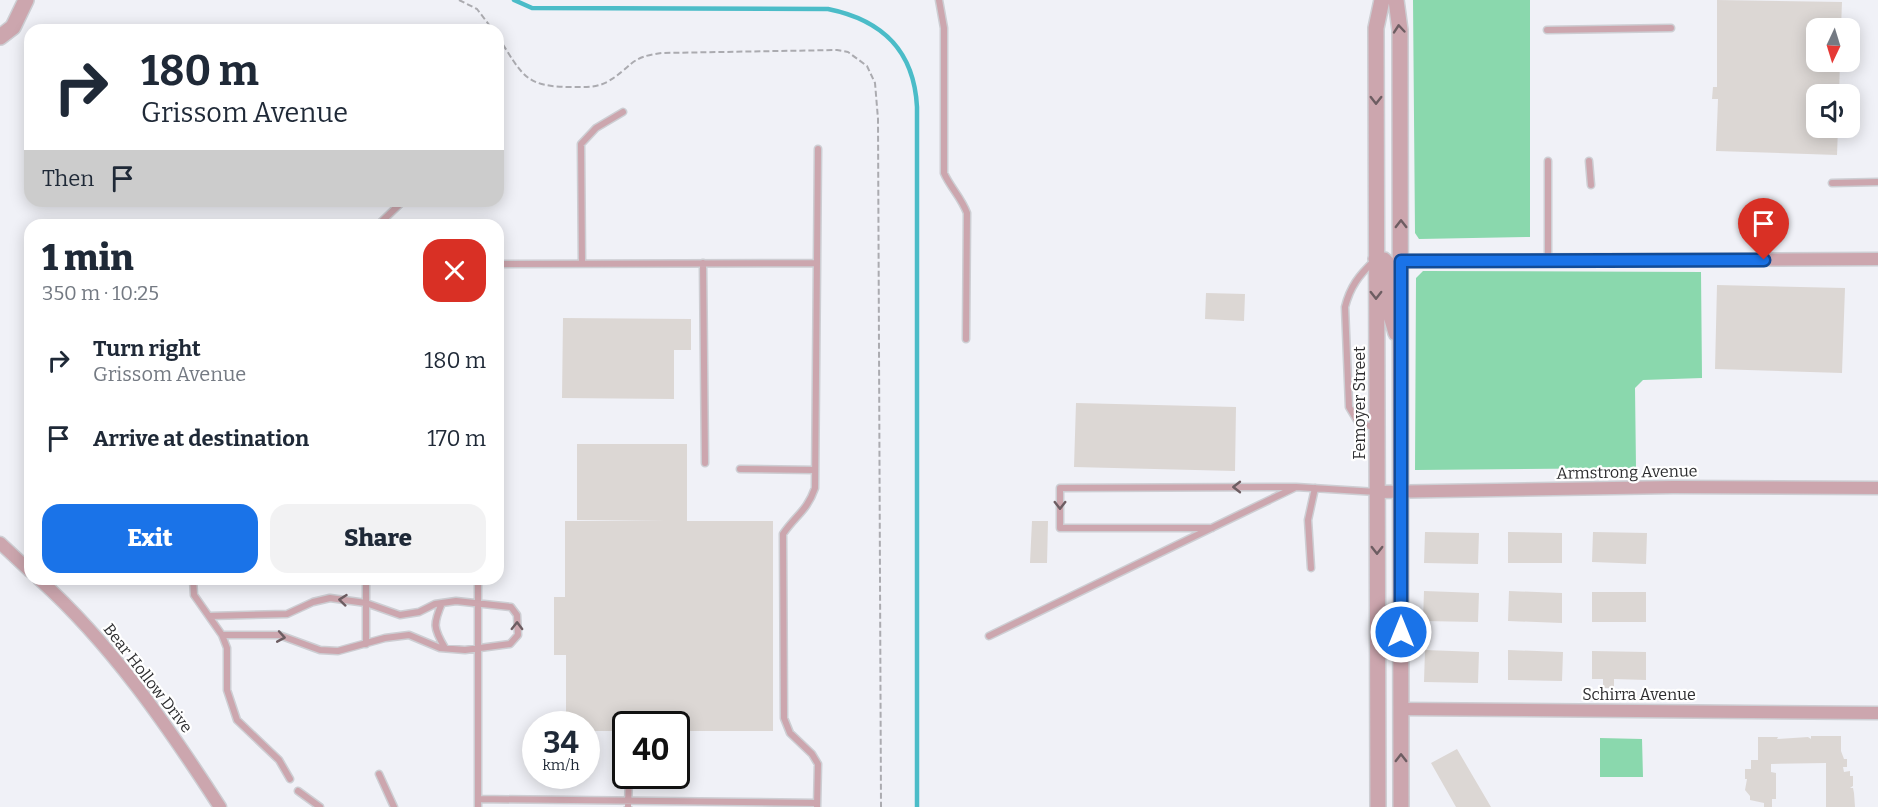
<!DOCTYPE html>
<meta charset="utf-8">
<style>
:root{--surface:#fff;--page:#f2f2f3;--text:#1f2937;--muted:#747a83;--accent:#1a73e8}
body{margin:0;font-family:Bitter,serif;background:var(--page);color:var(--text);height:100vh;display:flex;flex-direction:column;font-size:22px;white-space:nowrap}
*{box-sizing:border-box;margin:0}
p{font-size:20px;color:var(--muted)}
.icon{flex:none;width:33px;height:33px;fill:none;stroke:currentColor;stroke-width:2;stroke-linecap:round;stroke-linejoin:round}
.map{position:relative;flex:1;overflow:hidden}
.drawer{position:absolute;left:24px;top:219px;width:480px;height:366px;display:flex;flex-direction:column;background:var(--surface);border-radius:18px;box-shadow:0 3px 15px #0003}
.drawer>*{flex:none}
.top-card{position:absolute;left:24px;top:24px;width:480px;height:183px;border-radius:18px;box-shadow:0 3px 15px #0003;background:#fff;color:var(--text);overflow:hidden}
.needle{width:39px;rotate:184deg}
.controls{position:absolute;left:1806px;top:18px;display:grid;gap:12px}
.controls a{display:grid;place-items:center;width:54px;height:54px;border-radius:12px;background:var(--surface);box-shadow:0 3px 15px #0003;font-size:30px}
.speed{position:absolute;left:522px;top:711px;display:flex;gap:12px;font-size:30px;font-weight:700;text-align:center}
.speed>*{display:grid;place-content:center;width:78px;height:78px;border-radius:50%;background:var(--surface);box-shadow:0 3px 15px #0003;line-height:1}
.speed small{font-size:15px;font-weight:400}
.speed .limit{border:3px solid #111;border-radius:9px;background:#fff;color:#111}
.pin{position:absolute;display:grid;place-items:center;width:51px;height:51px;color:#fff;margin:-62px -26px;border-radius:50% 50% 50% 0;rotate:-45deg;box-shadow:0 0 6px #0007}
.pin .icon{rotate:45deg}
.me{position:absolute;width:66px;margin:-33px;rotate:0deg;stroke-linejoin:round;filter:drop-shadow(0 0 4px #0008)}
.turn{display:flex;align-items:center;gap:21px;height:126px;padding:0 18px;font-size:27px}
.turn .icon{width:78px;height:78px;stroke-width:2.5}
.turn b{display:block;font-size:42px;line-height:51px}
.then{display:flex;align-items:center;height:57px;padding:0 18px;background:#0003;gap:12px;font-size:22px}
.round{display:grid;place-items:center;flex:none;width:63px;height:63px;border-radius:18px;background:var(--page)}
.headline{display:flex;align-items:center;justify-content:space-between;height:102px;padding:0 18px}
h1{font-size:36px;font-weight:800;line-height:45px}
.primary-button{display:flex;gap:12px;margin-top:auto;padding:12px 18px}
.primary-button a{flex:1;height:69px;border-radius:18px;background:var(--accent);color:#fff;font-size:24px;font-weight:800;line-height:69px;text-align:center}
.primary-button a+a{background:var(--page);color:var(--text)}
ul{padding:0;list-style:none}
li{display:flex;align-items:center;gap:18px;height:78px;padding:0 18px}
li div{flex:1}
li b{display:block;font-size:22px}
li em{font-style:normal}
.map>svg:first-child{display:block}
.green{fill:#8ad8ad}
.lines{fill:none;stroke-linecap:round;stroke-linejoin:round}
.stream{stroke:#4bbcc8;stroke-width:4.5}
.building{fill:#dcd7d4}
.service-casing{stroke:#cdced3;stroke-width:9}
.minor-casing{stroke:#cdced3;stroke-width:15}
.tertiary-casing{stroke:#cdced3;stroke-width:18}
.path{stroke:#ababb0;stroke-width:2;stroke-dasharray:6 3;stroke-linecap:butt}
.service{stroke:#cca6ae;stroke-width:6}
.minor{stroke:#cca6ae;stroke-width:12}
.tertiary{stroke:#cca6ae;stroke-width:15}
.oneway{stroke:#6d5d62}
.route-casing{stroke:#114b97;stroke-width:15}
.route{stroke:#1a73e8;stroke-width:10}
.labels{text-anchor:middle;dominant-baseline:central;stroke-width:4.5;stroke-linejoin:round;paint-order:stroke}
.street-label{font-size:16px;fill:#2d2d2f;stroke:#fff}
</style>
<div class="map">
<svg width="1878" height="807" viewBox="0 0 1878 807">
<rect width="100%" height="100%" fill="#f0f1f7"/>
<path class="green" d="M1413,0H1530V237L1419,239L1415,233Z
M1423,271L1701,272L1702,378L1643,380L1635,388L1636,468L1415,470L1416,278Z
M1600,738L1642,739L1643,777H1600Z"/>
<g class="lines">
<path class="stream" d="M514,0L532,8L828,9C882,20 914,50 917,107V807"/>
</g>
<path class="building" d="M1717,0L1842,2L1841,28H1816V62H1840L1839,94H1816V128H1838L1837,155L1716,151L1718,99H1712L1713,87H1717Z
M1717,285L1845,288L1842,373L1715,369Z
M1206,293L1245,294L1244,321L1205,319Z
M563,318L691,319V350H674V399L562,398Z
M1076,403L1236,407L1235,471L1074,467Z
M577,444H687V521H773V731H676V724H626V731H586V724H566V655H554V597H565V521H665L577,520Z
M1032,521H1048L1047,563H1030Z
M1425,532L1479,533L1478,564L1424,563Z
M1508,532L1562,533V563H1508Z
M1593,532L1647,533L1646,564L1592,562Z
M1424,591L1479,593L1478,622L1423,621Z
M1509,591L1562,593V623L1508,621Z
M1592,592H1646V622H1592Z
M1425,650L1479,652L1478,683L1424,682Z
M1508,650L1563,652L1562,681L1508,680Z
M1592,651L1646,652V680L1614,679V688H1603V679H1592Z
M1811,736H1841V751L1844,759H1847V767H1843L1844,772L1850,771V776H1853V786L1850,788H1853L1854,793L1855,807H1826V763L1771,764V772L1776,773V799H1772V807H1764V803L1750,800V796L1745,790L1747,779H1745V769H1751V760H1758V737H1778L1777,739L1808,737L1811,739Z
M1457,749L1491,807H1456L1431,763Z"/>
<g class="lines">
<g class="service-casing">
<path id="service" d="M939,0L944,28V173C950,187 961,197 967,213L966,339
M1547,30L1671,28
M1548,161V260
M1589,161L1591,185
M1832,183L1878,182
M378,225L403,201
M1374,261C1359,275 1350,287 1345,307L1349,407L1358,422L1375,428
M703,263L705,463
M498,264L815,263
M582,264L581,144L596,128L623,112
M740,469L815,470
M1212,528H1060V488L1296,487
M1311,568L1308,520L1315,488
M193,579L194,595L222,635L227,648V690L237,720L279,760L290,779
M478,579V807
M442,603C433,624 433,628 445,648
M210,616L287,614L313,602L330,598L366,603L400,615L419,612L435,604L456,601L511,607L517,615L518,635L510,644L465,650L440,648L409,635L385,638L338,651L320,650L279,635H222
M989,636L1296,487L1377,492
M366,644V579
M379,774L394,807
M298,791L320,807
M478,799L817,803
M628,807L629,776
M817,807L818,764L812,754L790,733L784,718L783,534C796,515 807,511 815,488L818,149"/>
</g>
<g class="minor-casing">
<path id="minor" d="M1401,261L1878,259
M1378,492L1673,487L1878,488
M0,543L30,571
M39,579C112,645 167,725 220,807
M1401,709L1878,713"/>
</g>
<g class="tertiary-casing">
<path id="tertiary" d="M1396,0L1400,30L1401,807
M0,37L13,27L26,0
M1376,259L1384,260L1388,264L1389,309L1396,333
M1378,807L1376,28L1382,0"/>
</g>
<path class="path" d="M459,0L477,9L493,30
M498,37C523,75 524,87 572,87C584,87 596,88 607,82C633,67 628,57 662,53L837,50L848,52L867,66L875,83L878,119L881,807"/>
<use href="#service" class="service"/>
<use href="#minor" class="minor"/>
<use href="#tertiary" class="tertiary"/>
</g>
<defs><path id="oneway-chevron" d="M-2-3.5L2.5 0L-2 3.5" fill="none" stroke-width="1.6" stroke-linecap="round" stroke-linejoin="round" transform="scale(1.5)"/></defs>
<g class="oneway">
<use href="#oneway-chevron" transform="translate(1399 29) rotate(-95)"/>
<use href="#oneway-chevron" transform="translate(1376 100) rotate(90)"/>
<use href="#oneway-chevron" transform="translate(1401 224) rotate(-90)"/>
<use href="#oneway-chevron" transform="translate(1376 295) rotate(90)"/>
<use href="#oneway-chevron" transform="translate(1237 487) rotate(180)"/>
<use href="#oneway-chevron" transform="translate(1060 505) rotate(90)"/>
<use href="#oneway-chevron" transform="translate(1377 550) rotate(90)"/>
<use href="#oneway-chevron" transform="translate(343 600) rotate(-174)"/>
<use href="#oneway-chevron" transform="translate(517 626) rotate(-89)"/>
<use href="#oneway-chevron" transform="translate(281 637) rotate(10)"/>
<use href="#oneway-chevron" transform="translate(1401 758) rotate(-90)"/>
</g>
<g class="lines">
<g class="route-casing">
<path id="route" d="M1401,632V261L1764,260"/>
</g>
<use href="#route" class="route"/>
</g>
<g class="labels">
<g class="street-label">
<text transform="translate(1359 403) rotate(-90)">Femoyer Street</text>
<text transform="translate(1627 472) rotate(-1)">Armstrong Avenue</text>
<text transform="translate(148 678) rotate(52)">Bear Hollow Drive</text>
<text x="1639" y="694">Schirra Avenue</text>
</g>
</g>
</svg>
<div class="controls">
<a><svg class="needle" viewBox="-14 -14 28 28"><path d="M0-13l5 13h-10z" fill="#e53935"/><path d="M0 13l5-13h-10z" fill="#747a83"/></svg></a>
<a><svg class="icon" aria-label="sound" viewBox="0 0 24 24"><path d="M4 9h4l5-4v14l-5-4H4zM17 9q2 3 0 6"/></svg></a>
</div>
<div class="speed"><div>34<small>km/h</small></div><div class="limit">40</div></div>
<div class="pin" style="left:1764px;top:260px;background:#d93025"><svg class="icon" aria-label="arrive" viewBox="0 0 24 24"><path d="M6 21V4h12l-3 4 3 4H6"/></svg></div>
<svg class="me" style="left:1401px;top:632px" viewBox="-20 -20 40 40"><circle r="17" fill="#1a73e8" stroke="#fff" stroke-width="3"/><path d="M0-11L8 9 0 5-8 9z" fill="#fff"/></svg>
<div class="top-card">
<div class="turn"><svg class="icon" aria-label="right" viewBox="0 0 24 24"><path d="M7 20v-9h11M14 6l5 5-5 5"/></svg><div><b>180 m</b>Grissom Avenue</div></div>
<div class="then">Then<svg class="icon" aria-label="arrive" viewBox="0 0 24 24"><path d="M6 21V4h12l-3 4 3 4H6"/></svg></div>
</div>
<section class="drawer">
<div class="headline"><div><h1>1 min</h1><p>350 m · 10:25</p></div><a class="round" style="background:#d93025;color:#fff"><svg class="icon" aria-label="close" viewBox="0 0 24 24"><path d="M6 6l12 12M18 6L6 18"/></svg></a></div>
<ul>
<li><svg class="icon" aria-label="right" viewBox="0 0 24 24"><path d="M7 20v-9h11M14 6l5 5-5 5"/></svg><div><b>Turn right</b><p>Grissom Avenue</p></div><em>180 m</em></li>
<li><svg class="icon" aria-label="arrive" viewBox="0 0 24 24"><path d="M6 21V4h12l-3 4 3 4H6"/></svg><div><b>Arrive at destination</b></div><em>170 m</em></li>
</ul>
<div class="primary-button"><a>Exit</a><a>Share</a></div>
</section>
</div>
